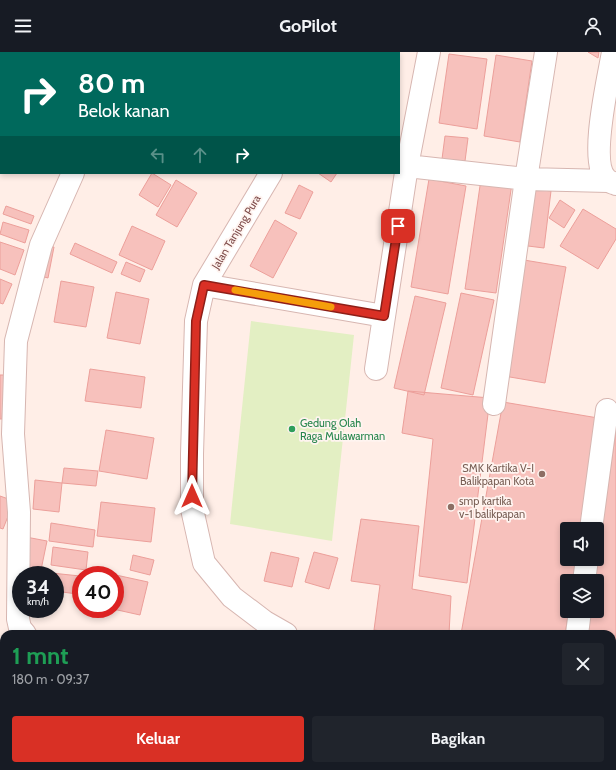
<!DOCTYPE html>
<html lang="id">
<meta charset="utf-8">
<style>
:root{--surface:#171b24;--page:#20242c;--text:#f1f3f6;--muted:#9ea1a6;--accent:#d93025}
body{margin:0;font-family:Cabin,sans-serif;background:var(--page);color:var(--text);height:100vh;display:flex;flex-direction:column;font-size:15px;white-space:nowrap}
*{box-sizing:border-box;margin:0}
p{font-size:13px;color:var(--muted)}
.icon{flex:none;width:22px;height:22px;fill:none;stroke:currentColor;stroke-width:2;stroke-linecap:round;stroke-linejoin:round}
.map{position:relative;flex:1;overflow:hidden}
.drawer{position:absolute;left:0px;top:578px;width:616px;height:140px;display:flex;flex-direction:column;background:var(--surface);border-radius:12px 12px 0 0;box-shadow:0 2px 6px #0003}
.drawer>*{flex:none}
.top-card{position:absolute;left:0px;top:0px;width:400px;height:122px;box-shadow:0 2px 6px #0003;background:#00695c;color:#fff;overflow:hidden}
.tools{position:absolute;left:560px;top:470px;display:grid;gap:8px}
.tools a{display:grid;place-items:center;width:44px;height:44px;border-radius:4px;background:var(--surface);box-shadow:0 2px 6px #0003;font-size:20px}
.speed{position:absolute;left:12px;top:514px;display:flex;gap:8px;font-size:20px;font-weight:700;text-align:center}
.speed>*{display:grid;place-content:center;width:52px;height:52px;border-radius:50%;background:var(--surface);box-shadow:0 2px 6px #0003;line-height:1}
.speed small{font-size:10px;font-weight:400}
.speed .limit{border:6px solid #d22;background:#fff;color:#111}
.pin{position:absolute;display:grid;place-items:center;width:34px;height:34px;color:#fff;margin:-17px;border-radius:8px;box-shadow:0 2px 6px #0006}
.me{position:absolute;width:44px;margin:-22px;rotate:0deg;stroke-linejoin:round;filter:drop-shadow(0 0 3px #0008)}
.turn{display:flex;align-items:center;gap:14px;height:84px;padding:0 12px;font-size:18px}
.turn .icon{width:52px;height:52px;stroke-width:2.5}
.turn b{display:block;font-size:28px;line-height:34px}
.lanes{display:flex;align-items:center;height:38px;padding:0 12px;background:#0003;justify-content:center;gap:20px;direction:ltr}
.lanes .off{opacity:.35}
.round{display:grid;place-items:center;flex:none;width:42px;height:42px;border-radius:4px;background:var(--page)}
.overview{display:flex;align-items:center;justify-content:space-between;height:68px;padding:0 12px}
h1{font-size:24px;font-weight:800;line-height:30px;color:#1e9e55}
.button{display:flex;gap:8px;margin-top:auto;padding:8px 12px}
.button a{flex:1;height:46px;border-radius:4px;background:var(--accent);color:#fff;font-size:16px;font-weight:800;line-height:46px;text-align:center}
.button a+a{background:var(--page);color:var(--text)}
header{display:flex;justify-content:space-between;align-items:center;height:52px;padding:0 12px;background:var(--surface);font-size:18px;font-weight:800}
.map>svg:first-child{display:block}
.green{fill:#e3efc3}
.building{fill:#f7c1bc;stroke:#ec9f9a}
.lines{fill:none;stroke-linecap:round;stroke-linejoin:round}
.minor-casing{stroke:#d7b6b1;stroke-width:24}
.minor{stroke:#fff;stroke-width:22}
.route-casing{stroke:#8d1f18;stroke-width:10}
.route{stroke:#d93025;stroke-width:7}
.slow{stroke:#f59e0b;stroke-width:7}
.leisure-dot{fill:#2e9e5b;stroke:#fff4f0;stroke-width:1.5}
.education-dot{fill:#8d6e63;stroke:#fff4f0;stroke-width:1.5}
.labels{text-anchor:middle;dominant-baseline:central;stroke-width:3.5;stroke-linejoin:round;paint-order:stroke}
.street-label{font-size:11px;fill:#7d4a48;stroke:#fff4f0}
.leisure-label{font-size:11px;fill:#27864d;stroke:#fff4f0;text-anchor:start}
.education-label{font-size:11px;fill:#785e54;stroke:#fff4f0;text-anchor:end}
</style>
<header><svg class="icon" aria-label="menu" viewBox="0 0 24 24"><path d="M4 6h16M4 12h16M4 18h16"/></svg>GoPilot<svg class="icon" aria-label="person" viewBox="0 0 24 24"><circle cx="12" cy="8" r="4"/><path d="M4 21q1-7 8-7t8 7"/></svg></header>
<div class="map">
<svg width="616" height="718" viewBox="0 0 616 718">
<rect width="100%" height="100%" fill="#ffeee7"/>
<path class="green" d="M251,269L354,283L332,489L230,472Z"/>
<path class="building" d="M255,0H286L254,1Z
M588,0H599L598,6Z
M449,2L487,7L477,77L439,71Z
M496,3L532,9L520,90L484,84Z
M445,84L468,86L465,109L442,107Z
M152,121L171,133L158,155L139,143Z
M318,121H337L331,130Z
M429,127L466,134L448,242L411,235Z
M481,127L512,131L496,241L465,237Z
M176,128L197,141L177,175L156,163Z
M299,133L313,140L300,167L285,161Z
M527,136L551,139L544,196L520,193Z
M560,148L575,158L564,176L549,166Z
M6,154L34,164L31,172L3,162Z
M583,157L616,177V187L598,217L560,194Z
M275,168L297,181L273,226L250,214Z
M3,170L29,178L25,191L0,182Z
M132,174L165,189L152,218L119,203Z
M0,190L24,198L15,223L0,217Z
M75,191L117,210L112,221L70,202Z
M43,193L54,195L48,226L37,223Z
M524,208L566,215L545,331L504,324Z
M126,210L145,218L140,230L121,222Z
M0,227L12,232L3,252L0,251Z
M61,229L94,235L86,275L54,270Z
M116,240L149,247L140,292L107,286Z
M461,241L494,248L473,343L441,336Z
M415,244L446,251L424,343L394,336Z
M90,317L145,325L141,356L85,349Z
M0,323H5L2,367H0Z
M408,339L490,346L467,531L419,524L433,387L402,381Z
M503,350L604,367L584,477H567V507H579L575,529H567V559H569L565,582H461Z
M106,378L154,386L147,427L99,419Z
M616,378V617L612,644V582H586L589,559H597V529H594Z
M64,416L98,419L96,434L62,431Z
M35,428L62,431L59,460L33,457Z
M0,444L14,449L3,477L0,476Z
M101,450L155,456L151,490L97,484Z
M361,467L419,474L412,537L451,544L449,582H403L374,578L380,533L351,529Z
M51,471L95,478L93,495L49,489Z
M26,485L47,489L41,518L21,514Z
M53,495L88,500L86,518L51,513Z
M271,500L299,506L292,535L264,529Z
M314,500L338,506L329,537L305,530Z
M133,503L154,508L150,523L130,518Z
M93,518L148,530L140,563L113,557H115V523H92Z
M42,520L80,524L77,542L55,539V523H42Z
M4,648V666L0,665Z
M337,714H369L368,718H336Z
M431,714H469V718H430Z"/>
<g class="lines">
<g class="minor-casing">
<path id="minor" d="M81,0L83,1
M546,0L526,127L608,129
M613,0C609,24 588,112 607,128C609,130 614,131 616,132
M143,1L144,0
M342,1V0
M407,114L526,127L494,352
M271,121L204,233L196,269L192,402V457L204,511L232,545L265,570L286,582
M204,233L384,264
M376,317L407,114L429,0
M591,477L607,358
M584,529L587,507
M25,582L20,576L18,567L19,460L13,382L16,289L41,193L73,121
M577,582L580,559
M0,612L4,614
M612,695H616
M525,714L526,718
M280,718L281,714
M594,718L597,714"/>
</g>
<use href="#minor" class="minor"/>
</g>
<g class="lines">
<g class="route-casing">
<path id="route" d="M192,444L196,269L204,233L384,264L398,174"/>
</g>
<use href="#route" class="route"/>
<path class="slow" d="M235,238L331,255"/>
</g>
<circle class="leisure-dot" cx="292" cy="377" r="4"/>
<g class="education-dot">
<circle cx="542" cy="422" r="4"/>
<circle cx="451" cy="455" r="4"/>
</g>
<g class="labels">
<g class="street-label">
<text transform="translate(236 180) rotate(-59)">Jalan Tanjung Pura</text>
</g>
<g class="leisure-label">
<text x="300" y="371">Gedung Olah<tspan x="300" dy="13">Raga Mulawarman</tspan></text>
</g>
<g class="education-label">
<text x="534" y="416">SMK Kartika V-I<tspan x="534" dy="13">Balikpapan Kota</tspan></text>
<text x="459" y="449" text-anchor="start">smp kartika<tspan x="459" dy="13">v-1 balikpapan</tspan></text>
</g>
</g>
</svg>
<div class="tools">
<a><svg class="icon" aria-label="sound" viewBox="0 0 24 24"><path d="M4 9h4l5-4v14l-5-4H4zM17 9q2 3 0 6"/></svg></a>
<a><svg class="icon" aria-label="layers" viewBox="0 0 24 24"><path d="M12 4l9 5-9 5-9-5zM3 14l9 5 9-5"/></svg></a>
</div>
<div class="speed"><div>34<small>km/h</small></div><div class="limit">40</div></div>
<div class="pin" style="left:398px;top:174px;background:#d93025"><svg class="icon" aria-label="arrive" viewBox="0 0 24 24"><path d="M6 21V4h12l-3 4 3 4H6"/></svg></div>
<svg class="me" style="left:192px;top:444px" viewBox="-20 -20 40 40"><path d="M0-17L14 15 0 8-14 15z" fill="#d93025" stroke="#fff" stroke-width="4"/></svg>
<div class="top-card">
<div class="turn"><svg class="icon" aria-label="right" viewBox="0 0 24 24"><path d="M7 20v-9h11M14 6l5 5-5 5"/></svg><div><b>80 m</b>Belok kanan</div></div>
<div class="lanes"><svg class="icon off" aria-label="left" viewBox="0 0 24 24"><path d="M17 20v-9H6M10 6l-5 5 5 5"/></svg><svg class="icon off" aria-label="ahead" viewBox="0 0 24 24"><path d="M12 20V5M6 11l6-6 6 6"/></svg><svg class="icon" aria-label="right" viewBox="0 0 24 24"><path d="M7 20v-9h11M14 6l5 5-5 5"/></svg></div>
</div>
<section class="drawer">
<div class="overview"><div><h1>1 mnt</h1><p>180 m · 09:37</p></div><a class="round"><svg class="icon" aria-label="close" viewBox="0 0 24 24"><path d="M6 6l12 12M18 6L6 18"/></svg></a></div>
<div class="button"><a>Keluar</a><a>Bagikan</a></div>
</section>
</div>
